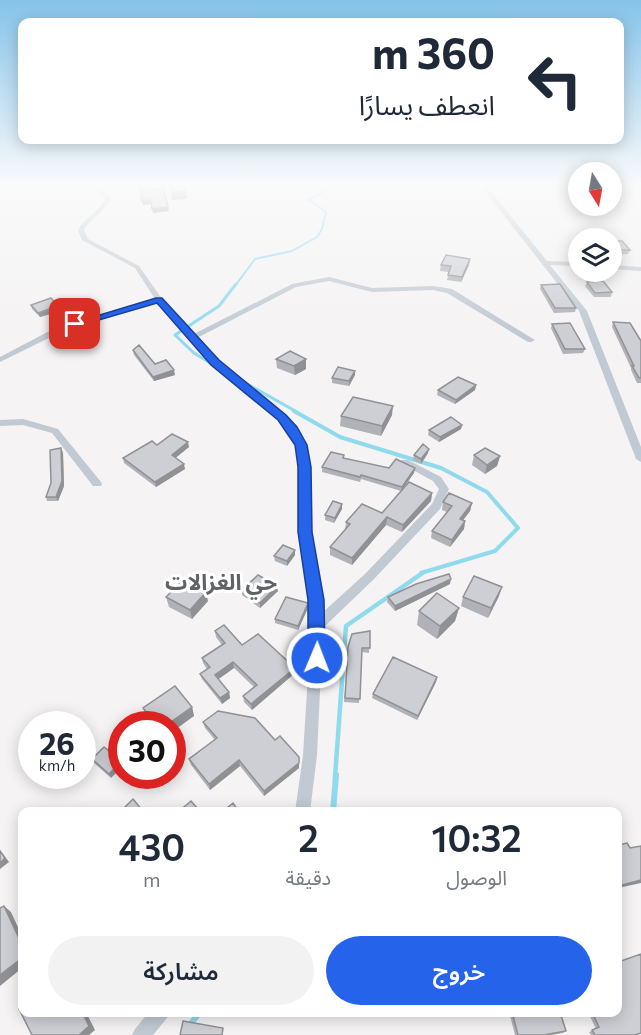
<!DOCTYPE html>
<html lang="ar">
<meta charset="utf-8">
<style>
:root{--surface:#fff;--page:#f2f2f3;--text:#1f2937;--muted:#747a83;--accent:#2563eb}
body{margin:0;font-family:Commissioner,"Noto Sans Arabic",sans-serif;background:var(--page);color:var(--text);direction:rtl;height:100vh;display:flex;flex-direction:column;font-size:22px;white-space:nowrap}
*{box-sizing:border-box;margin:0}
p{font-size:20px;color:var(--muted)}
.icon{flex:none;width:33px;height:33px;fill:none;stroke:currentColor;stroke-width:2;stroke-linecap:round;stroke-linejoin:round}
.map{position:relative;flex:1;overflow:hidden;direction:ltr}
.side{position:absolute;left:18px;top:807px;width:604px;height:210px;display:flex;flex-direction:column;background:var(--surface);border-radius:12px;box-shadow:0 3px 15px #0003;direction:rtl}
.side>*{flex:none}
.hud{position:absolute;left:18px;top:18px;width:606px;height:126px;border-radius:12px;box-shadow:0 3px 15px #0003;direction:rtl;background:#fff;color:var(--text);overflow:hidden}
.needle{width:39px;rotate:169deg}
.buttons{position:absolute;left:568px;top:162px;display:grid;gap:12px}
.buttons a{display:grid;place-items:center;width:54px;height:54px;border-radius:50%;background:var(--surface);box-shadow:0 3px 15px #0003;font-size:30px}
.speed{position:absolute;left:18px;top:711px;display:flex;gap:12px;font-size:30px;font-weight:700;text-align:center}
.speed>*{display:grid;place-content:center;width:78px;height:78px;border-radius:50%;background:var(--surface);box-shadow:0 3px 15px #0003;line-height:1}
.speed small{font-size:15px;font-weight:400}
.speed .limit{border:9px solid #d22;background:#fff;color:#111}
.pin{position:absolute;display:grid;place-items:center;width:51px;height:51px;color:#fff;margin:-26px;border-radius:12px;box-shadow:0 3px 9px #0006}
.me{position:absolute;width:66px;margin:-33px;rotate:1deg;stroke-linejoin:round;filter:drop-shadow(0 0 4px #0008)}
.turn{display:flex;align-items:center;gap:21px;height:126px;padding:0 30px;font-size:27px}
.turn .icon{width:78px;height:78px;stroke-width:2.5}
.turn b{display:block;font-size:42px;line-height:51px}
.eta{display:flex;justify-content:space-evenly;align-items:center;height:102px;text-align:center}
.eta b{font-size:36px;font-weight:600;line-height:42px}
.cta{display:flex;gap:12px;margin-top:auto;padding:12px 30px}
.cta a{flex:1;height:69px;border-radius:36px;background:var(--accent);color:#fff;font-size:24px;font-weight:600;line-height:69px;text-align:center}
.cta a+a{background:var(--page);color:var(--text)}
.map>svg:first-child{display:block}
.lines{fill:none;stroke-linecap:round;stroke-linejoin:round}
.stream-far4{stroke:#90daee;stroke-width:2}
.stream-far3{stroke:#90daee;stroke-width:3}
.stream-far2{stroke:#90daee;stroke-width:4}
.stream-far1{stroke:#90daee;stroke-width:4.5}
.stream{stroke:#90daee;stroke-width:6}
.minor{fill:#c1cad2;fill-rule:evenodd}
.wall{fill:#b0b2b7}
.shaded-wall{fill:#909195}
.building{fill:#cdcfd5;stroke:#909195;stroke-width:1.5}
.route{fill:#2563eb;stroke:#184099;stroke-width:1.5}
.labels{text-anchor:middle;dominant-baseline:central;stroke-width:6;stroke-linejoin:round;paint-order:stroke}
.neighbourhood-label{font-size:22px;font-weight:bold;fill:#5f6368;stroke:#fff}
</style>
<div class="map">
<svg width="641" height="1035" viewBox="0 0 641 1035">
<rect width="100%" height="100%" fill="#f5f3f3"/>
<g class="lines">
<path class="stream-far4" d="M235,286L255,259L292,251L317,237L322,229L326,212L309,200L336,185"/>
<path class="stream-far3" d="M212,364L194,353L175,335L219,306L236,284
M242,381L297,412"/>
<path class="stream-far2" d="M294,411L340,437L441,468L487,492L518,528L495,551L421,573"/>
<path class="stream-far1" d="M335,777L346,626L424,572"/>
<path class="stream" d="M333,812L336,775
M189,1026L200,1012"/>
<path class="minor" d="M84,185C95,185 105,190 111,199C105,212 91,217 84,230L88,239L139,266L162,299L194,334L292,284L329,277L372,288L433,286L452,289L535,340L531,342H528L447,293L433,290L372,292L329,281L296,287L197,338C204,346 211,355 219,362C244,384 277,401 296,428C317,457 308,498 310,531C313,559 321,586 322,613L366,573L432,504L439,489L433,481L402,464L400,462L402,460H408L441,477L449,489L440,509L374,579L323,628L317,755L310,812H295L303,755L311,626L310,600L300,532L299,467L296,445L289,431L279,419L212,365L157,303L65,330L0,362V357L59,326L155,299L135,268L82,240L78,230C85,217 99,212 105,199L103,195Z
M480,185H486L547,261L579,262V266L550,265L587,311L641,447V462L636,459L579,311Z
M612,265L641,267V271L612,269Z
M23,419L58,429L101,482L102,484L101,486H93L52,433L23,425L0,426V420Z
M149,1012H170L167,1018L153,1035H132L135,1029Z"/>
</g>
<path class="wall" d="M612,241L630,250L628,254L612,255Z
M441,265H469L461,282L447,280L449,272L440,271Z
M587,282L612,292L611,297H594L585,286Z
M541,285L576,308L575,312L554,313L540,289Z
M31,305L60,311L40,317L32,309Z
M613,322L641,341V383H637L631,370V368L612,327Z
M552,324L585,349L583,353L563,354L551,328Z
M133,350L155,364L175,375L154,381L134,355Z
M276,359L306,369L295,375L277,368Z
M355,375L349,386L332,383V378Z
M476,385L475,390L455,404L437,395L438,390Z
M392,415L381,436L340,426L341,416Z
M462,425L461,429L439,442L428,435L429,430Z
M157,445L189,447L175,458L185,469L156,487L124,463L123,458Z
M61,448L63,453L64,486L58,501H47L46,497L51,483Z
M428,453L421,464L413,460L414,455Z
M344,455V458L389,468H415L414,473L404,487L432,493L431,501L402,532L386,525L352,565L330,555V547L345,530L346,522L382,513L401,491L361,479L360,482L322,472V467Z
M474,455L500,456L497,466L485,474L472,465Z
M443,502L472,503L470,511L463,520L465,521L464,529L450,547L431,538L432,531L447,512L442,510Z
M342,509L334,523L325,520V515Z
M295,555L287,566L275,561L274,556Z
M450,584L395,611L387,602L388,597Z
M242,590L278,591L260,608L242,595Z
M499,596L488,618L461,606L463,597Z
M166,597L208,601L192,619L169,607Z
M308,603V608L298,630L275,623V619Z
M459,608L455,621L437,639L417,625L419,611Z
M215,631L242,645L295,673L252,710L244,702L243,696L254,687L234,668L218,679L229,692L230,698L222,704L202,679L200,674L207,669L203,663L202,658L222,645L216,637Z
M370,631L369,653L362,652L359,703L344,702L348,647Z
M437,677L436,682L417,720L372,698L373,694Z
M192,707L194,716L172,724H153L147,717L143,708Z
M203,722L275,740L299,757V768L264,796L240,766L210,790L191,765L189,759L215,740L205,728Z
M104,747L111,778L94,763L92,759Z
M509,1012H560L566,1031L563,1033L552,1035H515Z
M588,1012H618L636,1035H591L589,1032L596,1029Z"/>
<path class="shaded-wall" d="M186,191L187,199L172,200L171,192Z
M151,200V204L143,205L142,201Z
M168,207L169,211L153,213L152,209Z
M470,259L469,265L461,282L462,277Z
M58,306L60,311L40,317L38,313Z
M306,359V369L295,375L294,366Z
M174,370L175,375L154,381L153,377Z
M355,371V375L349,386V381Z
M476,385L475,390L455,404L456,400Z
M393,406L392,415L381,436L382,426Z
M462,425L461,429L439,442L440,437Z
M188,442L189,447L173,460L172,455Z
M61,448L63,453L64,486L58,501L56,497Z
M429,449L428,453L421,464V459Z
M500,456L497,466L485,474L487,465Z
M184,464L185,469L156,487L155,482Z
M415,468L414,473L401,491L402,487Z
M432,493L431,501L402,532L403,525Z
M472,503L470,511L458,527L460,519Z
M342,504V509L334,523L335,518Z
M387,517L386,525L352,565V558Z
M465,521L464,529L450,547L452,540Z
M295,550V555L287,566V561Z
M451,579L450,584L395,611V606Z
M277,586L278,591L260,608V603Z
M502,587L499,596L488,618L491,608Z
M206,592L208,601L192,619L190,610Z
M308,603V608L298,630V626Z
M459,608L455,621L437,639L440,626Z
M233,662L234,668L216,681L215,675Z
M295,668V673L252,710L251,704Z
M437,677L436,682L417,720L418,716Z
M229,692L230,698L222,704L220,698Z
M192,707L194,716L172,732V724H168Z
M299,757V768L264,796V791Z
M239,760L240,766L210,790L209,784Z
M122,761V767L111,778L109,774Z
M0,850L9,862L0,869Z
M641,880V883L618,888V886Z
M4,906L11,912L22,936V945Z
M22,958V968L0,986V975Z
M82,1012H86L95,1030L89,1035H79Z"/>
<path class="building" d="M140,185H150V190L164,189L168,207L152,209L151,200L142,201Z
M169,185H184L186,191L171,192Z
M612,241H622L630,250H612Z
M446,255L470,259L462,277L448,275L451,266L441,265Z
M603,281L612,292L595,293L587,282Z
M560,284L576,308H555L541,285Z
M51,298L58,306L38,313L31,305Z
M613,322L630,323L641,341V378H639L632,366H634Z
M570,323L585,349H565L552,324Z
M139,345L155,364L166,360L174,370L153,377L133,350Z
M290,351L306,359L294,366L276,359Z
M338,367L355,371L349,381L332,378Z
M458,377L476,385L456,400L438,390Z
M353,397L393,406L382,426L341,416Z
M451,417L462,425L440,437L429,430Z
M172,434L188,442L172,455L184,464L155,482L123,458L152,441L157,445Z
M423,444L429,449L421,459L414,455Z
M61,448L62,481L56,497H46L51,483L50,450Z
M485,448L500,456L487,465L474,455Z
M331,452L344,455L343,458L389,468L396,459L415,468L402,487L361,475L360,477L322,467Z
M409,482L432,493L403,525L387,517L352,558L330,547L350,524L346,522L362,504L382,513Z
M449,493L472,503L460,519L465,521L452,540L432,531L452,506L443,502Z
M333,501L342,504L335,518L325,515Z
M283,545L295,550L287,561L274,556Z
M449,574L451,579L395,606L388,597L416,584Z
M258,575L277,586L260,603L242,590Z
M474,576L502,587L491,608L463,597Z
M183,580L206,592L190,610L166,597Z
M437,593L459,608L440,626L419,611Z
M286,597L308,603L298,626L275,619Z
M224,625L242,645L258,634L295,668L251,704L243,696L257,685L233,662L215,675L229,692L220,698L200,674L210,667L202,658L225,643L215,631Z
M370,631V648H362L360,699L345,698L348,647L352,634Z
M393,657L437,677L418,716L373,694Z
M175,686L192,707L168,724H156L143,708Z
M218,711L255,718L275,740L280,736L299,757V763L264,791L239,760L209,784L189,759L217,738L203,722Z
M104,747L122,761L109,774L92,759Z
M133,799L143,811L120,812Z
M191,801L198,809L195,812H178Z
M233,803L239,812H222Z
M627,843L630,848L641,846V880L618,886V845Z
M0,851L5,858L0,863Z
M4,906L22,945V958L0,975V908Z
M641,954V1033L635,1035H595L592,1030L599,1027L592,1012H618V962Z
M22,1006V1012H82L89,1026L79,1035H32L19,1009Z
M512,1012H560L566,1031L544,1035H518Z
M183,1021L223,1028L222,1035H180Z"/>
<linearGradient id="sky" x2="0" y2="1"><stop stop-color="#85c3ea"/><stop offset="0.56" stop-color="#fafafa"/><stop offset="1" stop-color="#fafafa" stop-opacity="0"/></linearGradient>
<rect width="641" height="330" fill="url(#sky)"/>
<path class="route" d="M156,298H162L219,360L286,415L297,427L307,445L311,467L312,532L324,600L325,658L322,663L317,665L311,663L308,658V600L298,532V467L295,445L278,420L211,365L157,303L75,327L70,324Z"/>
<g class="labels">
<g class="neighbourhood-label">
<text x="221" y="581">حي الغزالات</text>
</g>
</g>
</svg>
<div class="buttons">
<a><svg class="needle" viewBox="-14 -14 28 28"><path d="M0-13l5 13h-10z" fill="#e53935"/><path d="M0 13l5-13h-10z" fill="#747a83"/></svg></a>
<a><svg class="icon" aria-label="layers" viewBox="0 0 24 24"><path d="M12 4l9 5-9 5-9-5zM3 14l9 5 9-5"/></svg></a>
</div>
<div class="speed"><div>26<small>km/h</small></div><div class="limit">30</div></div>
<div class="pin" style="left:75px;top:324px;background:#d93025"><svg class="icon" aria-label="arrive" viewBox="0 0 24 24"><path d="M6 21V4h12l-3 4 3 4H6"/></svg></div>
<svg class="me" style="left:317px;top:658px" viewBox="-20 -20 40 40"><circle r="17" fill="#2563eb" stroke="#fff" stroke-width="3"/><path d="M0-11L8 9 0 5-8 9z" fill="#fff"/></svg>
<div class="hud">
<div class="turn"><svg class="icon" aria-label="left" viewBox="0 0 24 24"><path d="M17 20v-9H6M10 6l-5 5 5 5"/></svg><div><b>360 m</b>انعطف يسارًا</div></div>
</div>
<section class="side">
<div class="eta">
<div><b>10:32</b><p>الوصول</p></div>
<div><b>2</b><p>دقيقة</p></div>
<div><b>430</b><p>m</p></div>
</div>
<div class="cta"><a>خروج</a><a>مشاركة</a></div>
</section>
</div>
